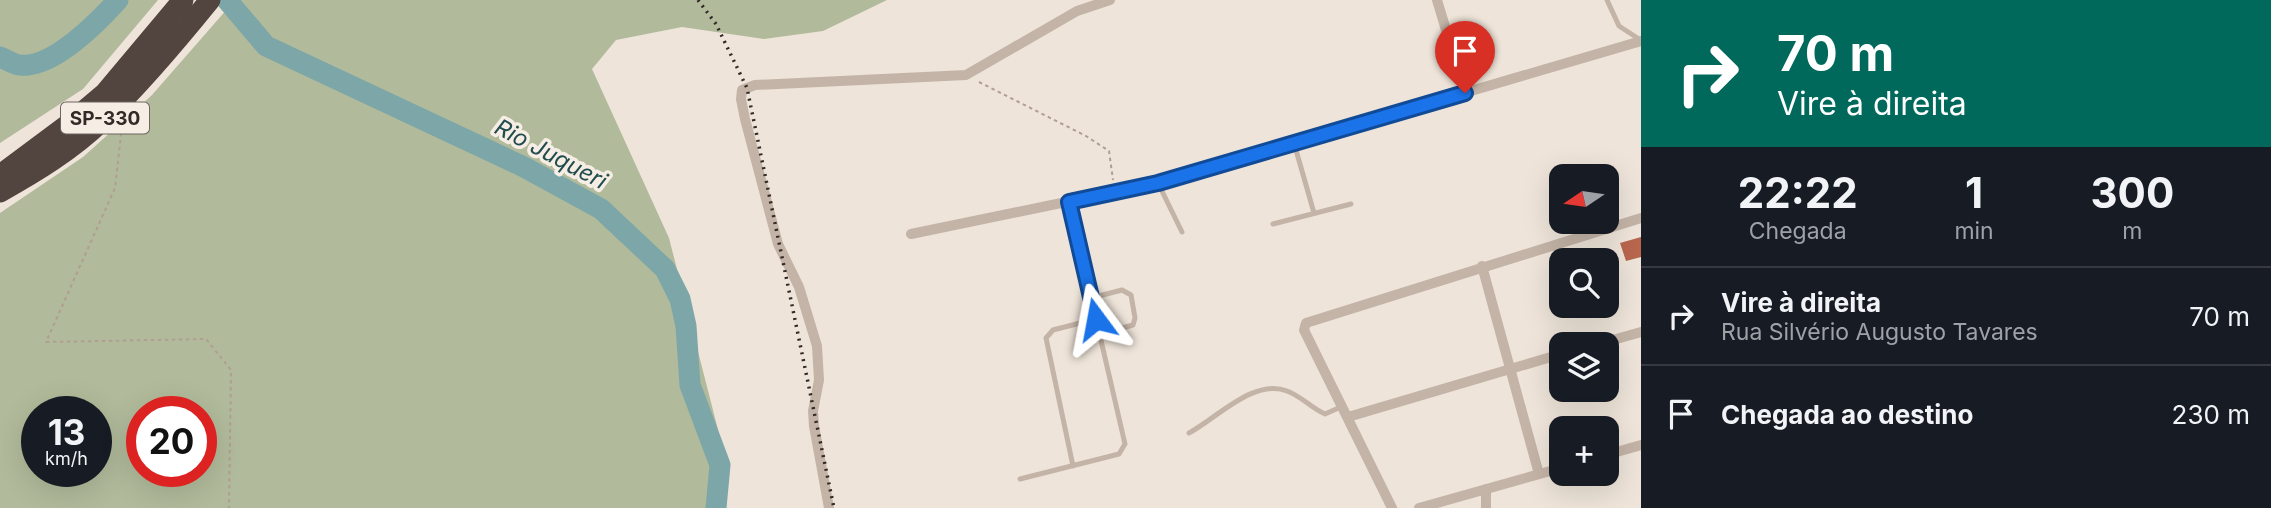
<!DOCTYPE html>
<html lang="pt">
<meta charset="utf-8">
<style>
:root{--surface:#171b24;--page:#20242c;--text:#f1f3f6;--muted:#9ea1a6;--line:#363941}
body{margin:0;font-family:Inter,sans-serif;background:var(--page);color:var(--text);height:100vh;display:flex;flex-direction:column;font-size:26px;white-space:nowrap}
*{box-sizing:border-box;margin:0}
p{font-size:23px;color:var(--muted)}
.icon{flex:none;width:38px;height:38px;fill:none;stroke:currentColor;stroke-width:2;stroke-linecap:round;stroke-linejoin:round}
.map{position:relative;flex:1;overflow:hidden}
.side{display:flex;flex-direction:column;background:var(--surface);width:630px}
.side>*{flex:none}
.banner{background:#00695c;color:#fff;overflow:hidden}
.needle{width:46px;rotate:257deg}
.fabs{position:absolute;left:1549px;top:164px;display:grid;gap:14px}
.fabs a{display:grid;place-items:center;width:70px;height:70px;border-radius:14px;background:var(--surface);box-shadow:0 7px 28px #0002;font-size:35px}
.speed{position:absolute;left:21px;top:396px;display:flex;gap:14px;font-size:35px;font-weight:700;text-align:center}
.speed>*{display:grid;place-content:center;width:91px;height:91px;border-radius:50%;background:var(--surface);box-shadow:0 7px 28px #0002;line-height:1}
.speed small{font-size:18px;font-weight:400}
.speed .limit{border:10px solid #d22;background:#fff;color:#111}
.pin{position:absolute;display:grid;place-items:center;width:60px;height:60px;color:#fff;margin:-72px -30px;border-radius:50% 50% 50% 0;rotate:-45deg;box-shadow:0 0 7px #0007}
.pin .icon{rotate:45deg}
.me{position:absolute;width:77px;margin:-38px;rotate:347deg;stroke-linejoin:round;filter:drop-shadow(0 0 5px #0008)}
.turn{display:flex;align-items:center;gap:24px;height:147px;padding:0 21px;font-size:32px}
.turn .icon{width:91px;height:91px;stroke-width:2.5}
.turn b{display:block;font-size:49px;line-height:60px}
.eta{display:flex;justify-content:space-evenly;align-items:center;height:119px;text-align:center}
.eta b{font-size:42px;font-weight:700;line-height:49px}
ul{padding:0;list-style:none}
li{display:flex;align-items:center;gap:21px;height:98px;padding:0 21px;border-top:2px solid var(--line)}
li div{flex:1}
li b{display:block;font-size:26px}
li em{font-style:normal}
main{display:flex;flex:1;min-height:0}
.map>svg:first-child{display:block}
.green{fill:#b1bb9b;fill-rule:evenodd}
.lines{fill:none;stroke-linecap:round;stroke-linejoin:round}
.river{stroke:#7ca6a7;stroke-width:21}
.building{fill:#b8664d}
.path{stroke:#b09e91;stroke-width:2;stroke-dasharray:3.5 3.5;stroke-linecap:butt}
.service{stroke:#c4b4a7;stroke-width:5}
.minor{stroke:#c4b4a7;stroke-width:10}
.motorway{stroke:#52443e;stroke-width:21}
.rail{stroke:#322a26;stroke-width:3.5;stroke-dasharray:2 5;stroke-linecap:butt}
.route-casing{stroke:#114b97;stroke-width:18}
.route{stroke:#1a73e8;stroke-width:12}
.labels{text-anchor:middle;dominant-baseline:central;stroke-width:7;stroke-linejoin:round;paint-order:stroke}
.shield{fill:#f6eee5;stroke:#6d655f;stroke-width:2}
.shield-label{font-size:19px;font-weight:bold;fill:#322a26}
.water-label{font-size:23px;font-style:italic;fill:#214c4e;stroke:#f6eee5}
</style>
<main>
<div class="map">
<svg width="1641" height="508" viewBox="0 0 1641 508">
<rect width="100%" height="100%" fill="#eee4d9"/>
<path class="green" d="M0,0H158L83,89L0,143Z
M235,0H887L823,31L764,39L682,27L616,40L592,69L669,238L727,465L719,508H0V213L83,157L152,95ZM37,411H96V471H37ZM142,411H201V471H142Z"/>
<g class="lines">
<path class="river" d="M227,0L266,46L524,167L601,209L665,269L680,299L686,326L690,385L720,465L716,508
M0,57C6,59 14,65 20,65C52,69 98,22 118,0"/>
</g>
<path class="building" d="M1641,237V257L1626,261L1620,243Z"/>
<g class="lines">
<path class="path" d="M979,82L1086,136L1109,151L1113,180
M122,126L115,188L46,342L206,339L231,370L229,508"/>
<path class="service" d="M1607,0L1619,26L1639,39
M1294,143L1314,213
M1158,183L1182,232
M1273,224L1351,204
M1091,298L1122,290L1131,295L1135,318L1133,325L1100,334
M1189,433C1217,418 1254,378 1287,391C1301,396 1311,408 1325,414L1343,406
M1073,466L1046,338L1053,330L1096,319
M1020,479L1119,454L1125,444L1069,202"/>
<path class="minor" d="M1437,0L1465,93
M911,234L1158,183L1641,41
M1482,266L1539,474
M1595,345L1641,332
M1348,417L1561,354
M1606,455L1641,445
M1486,489V508
M829,508L814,426L813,411L819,380L817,346L799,287L778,244L745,119L741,99L742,90L755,85L966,75L1077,11L1110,0
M1392,508L1304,330L1306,323L1641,218
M1419,508L1561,468"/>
<path class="motorway" d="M0,175L66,126L105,93L183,0
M0,192C36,172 72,150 102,121C141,84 176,42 210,0"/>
<path class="rail" d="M698,0L716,24L747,88L834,508"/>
</g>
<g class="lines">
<g class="route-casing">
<path id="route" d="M1096,319L1069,202L1158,183L1465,93"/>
</g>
<use href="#route" class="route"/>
</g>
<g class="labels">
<rect class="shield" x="61" y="102.5" width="88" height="31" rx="5"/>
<g class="shield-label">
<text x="105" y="118">SP-330</text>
</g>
<g class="water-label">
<text transform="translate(551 154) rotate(28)">Rio Juqueri</text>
</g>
</g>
</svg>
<div class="fabs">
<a><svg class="needle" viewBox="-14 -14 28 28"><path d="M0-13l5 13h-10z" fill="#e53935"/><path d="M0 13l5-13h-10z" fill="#9ea1a6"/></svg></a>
<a><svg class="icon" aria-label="search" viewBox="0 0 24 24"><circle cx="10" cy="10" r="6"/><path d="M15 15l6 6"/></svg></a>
<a><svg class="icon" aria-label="layers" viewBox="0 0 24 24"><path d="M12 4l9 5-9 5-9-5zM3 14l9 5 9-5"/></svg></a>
<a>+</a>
</div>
<div class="speed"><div>13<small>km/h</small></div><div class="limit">20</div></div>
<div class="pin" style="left:1465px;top:93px;background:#d93025"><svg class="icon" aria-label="arrive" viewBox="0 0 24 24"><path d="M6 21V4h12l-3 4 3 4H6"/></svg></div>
<svg class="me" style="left:1096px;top:319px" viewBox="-20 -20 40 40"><path d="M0-17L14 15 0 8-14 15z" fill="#1a73e8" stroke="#fff" stroke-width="4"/></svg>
</div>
<section class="side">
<div class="banner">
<div class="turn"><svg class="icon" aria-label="right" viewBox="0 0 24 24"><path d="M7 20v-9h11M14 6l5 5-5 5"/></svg><div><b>70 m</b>Vire à direita</div></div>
</div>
<div class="eta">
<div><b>22:22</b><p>Chegada</p></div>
<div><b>1</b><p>min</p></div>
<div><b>300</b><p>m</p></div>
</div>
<ul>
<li><svg class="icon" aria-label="right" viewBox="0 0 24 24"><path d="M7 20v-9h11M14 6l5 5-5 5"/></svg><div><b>Vire à direita</b><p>Rua Silvério Augusto Tavares</p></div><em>70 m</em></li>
<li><svg class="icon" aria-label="arrive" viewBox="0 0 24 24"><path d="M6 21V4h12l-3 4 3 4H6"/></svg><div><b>Chegada ao destino</b></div><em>230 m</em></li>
</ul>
</section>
</main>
